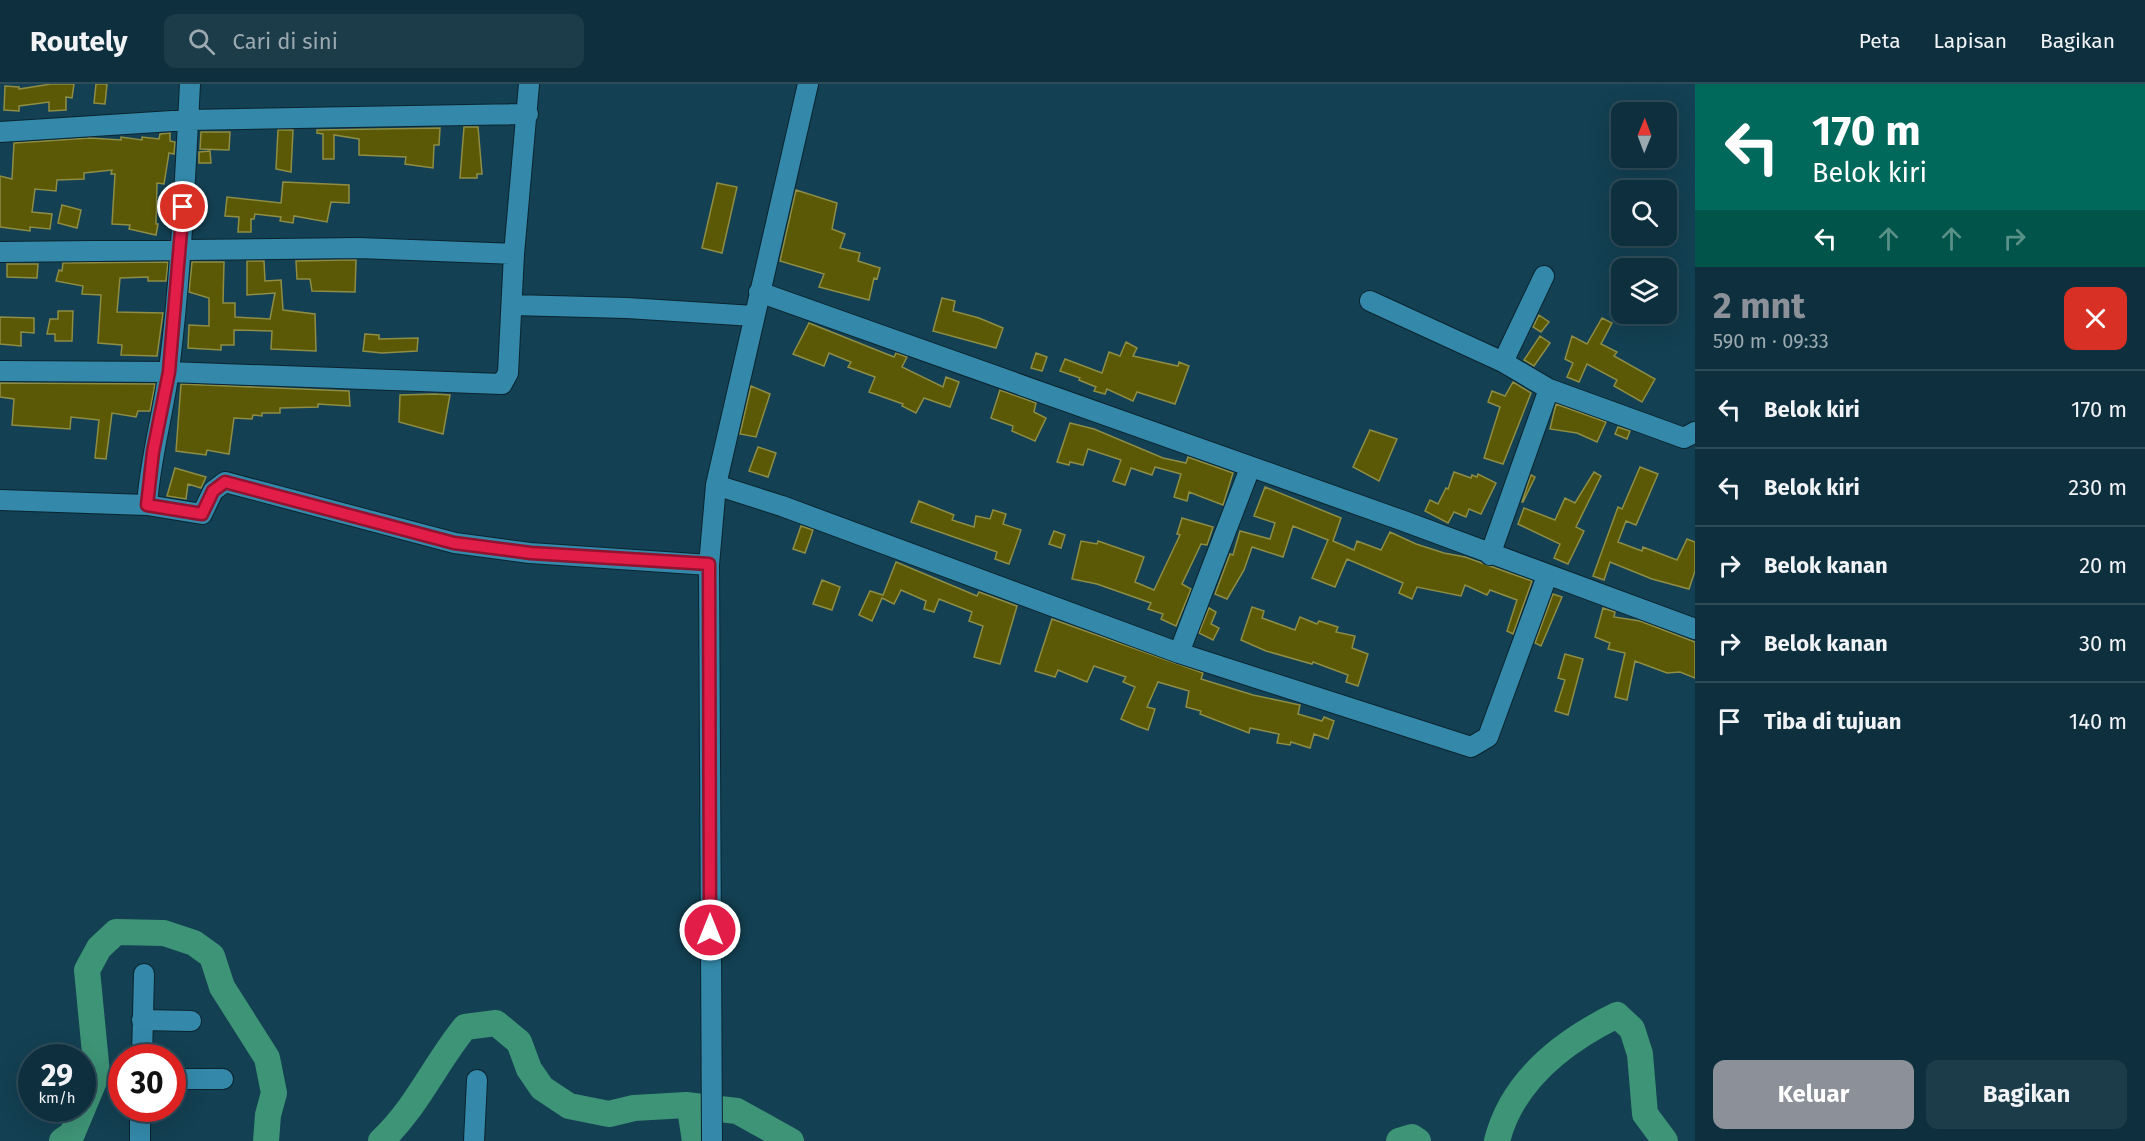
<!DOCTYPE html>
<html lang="id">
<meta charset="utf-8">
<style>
:root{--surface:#0e303e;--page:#1c3c49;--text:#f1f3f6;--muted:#9ba9b0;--line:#2e4b58;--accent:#8c9099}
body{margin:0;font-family:"Fira Sans",sans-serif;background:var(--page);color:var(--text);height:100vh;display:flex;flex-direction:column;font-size:22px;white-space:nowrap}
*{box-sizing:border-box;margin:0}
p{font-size:20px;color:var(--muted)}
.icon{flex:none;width:33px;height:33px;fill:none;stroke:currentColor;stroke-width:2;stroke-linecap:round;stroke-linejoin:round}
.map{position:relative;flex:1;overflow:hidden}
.drawer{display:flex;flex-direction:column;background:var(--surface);width:450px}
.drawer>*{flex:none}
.banner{background:#00695c;color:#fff;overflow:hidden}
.needle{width:39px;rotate:1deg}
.controls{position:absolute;left:1611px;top:18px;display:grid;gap:12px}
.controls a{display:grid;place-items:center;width:66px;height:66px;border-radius:12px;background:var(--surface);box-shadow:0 6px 24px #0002,0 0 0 2px var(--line);font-size:30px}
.speed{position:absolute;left:18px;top:960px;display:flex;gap:12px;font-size:30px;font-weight:700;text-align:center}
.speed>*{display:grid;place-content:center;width:78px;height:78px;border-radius:50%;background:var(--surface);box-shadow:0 6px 24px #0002,0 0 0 2px var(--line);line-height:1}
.speed small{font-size:15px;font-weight:400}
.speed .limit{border:9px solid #d22;background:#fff;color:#111}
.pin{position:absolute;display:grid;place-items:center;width:51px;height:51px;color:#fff;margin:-26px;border:3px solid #fff;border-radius:50%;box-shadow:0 2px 6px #0007}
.me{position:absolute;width:66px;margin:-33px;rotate:0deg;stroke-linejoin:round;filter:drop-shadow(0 0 4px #0008)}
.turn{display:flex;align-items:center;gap:21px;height:126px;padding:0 18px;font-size:27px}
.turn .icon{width:78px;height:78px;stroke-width:2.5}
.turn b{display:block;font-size:42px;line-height:51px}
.lanes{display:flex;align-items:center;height:57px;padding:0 18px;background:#0003;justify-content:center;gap:30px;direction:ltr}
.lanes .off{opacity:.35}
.round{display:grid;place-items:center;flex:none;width:63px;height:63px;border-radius:12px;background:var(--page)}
.summary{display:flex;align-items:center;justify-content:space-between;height:102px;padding:0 18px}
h1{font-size:36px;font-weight:700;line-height:45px;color:var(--accent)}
.action{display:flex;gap:12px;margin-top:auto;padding:12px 18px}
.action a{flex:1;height:69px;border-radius:12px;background:var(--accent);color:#fff;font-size:24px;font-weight:700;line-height:69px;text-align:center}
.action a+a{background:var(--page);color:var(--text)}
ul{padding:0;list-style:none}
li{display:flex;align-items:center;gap:18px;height:78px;padding:0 18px;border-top:2px solid var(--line)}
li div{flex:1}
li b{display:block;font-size:22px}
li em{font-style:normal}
header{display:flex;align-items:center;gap:36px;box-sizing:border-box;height:84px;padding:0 30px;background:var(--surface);border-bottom:2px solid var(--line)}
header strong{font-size:28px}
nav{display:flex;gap:33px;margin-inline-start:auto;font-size:21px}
.search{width:420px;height:54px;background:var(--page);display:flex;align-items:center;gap:15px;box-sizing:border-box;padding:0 21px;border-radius:12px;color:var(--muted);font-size:22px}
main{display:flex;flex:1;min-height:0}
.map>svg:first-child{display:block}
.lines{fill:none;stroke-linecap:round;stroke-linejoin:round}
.river{stroke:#3e9476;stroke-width:26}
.building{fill:#5b5906;stroke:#8e8d45;stroke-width:1.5}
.minor-casing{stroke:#0b2530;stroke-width:22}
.minor{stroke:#3489aa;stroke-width:20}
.route-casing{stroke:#92132f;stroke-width:15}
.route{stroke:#e11d48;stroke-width:10}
</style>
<header>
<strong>Routely</strong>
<div class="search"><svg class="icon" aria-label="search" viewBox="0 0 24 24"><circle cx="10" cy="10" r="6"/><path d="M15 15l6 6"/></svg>Cari di sini</div>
<nav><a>Peta</a><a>Lapisan</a><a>Bagikan</a></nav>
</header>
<main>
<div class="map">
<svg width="1695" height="1057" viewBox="0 0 1695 1057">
<rect width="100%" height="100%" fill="#134052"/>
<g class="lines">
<path class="river" d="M686,1021L691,1031L695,1057
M62,1057L72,1050L97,990L87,886L99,864L116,848L164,849L194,859L212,872L222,903L267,974L274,1009L268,1031L266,1057
M381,1057C418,1022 434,981 465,943L496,939L519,958L529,985L542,1004L569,1022L609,1030L634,1024L686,1021L737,1027L791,1057
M1399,1057L1412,1053L1418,1057
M1497,1057C1512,997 1564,957 1617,931L1632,945L1640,970L1645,1030L1665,1057"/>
</g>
<path class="building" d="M51,0H74L72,14L66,13V26L49,27V18L19,22V27L4,26L5,2L19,3V5Z
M96,0H107L105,20L94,19Z
M464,43H478L482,90H477V94H460Z
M440,44L439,61H434L433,84L405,80L406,73L359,71V55L334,51V75H323V50L317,49V46Z
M278,46H293L291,88L276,85Z
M201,48H230L229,66L200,65Z
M170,49V57L175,58L174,70L169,69L164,100L157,99L156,140H158L156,151L129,145L130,141L112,140L115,90H111L112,86L84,89V95L57,96L56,107L35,105L32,128L52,130L50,145L30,143V147L0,143V92L12,95L14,59L90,54L121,56V53L142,56V53L159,55L160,50Z
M210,67L211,79H199V68Z
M283,98L349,101V119L331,118L327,138L294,132L293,139L280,137L281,133L255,130L254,135H251V148H238L239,133L225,132L227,113L281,119Z
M717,99L737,103L722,169L702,164Z
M796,106L837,119L832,145L845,150L840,164L860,169L858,177L880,184L877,195L874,194L869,216L819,203L824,190L780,177Z
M62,121L81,126L77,144L58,139Z
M343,176H356L355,208L312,207L310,195H297L296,177Z
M247,177H264L265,197L281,196L283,226L315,230L316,267L271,265L272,247L234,246V261H221V266L188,264L189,241L209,242V214L189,208L192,178H224L223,219H235V233L270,235L275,209L247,211Z
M168,178L166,197H148V193L120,194L117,228L163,229L157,272L121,271L122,261L98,259L101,211L82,210L83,202L56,197L59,186L62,187L63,179Z
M7,180H38L37,194L7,193Z
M942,214L955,217L953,227L979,234L1003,244L996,264L933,247Z
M58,227H73L72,257H55V250H47L50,235H58Z
M1539,231L1549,238L1541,248L1533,243Z
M0,233L34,234V249L21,248V262L0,260Z
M1602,234L1612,239L1601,260L1617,268L1614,272L1655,295L1642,318L1614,302L1617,296L1587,280L1579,298L1567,293L1573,279L1565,275L1572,252L1587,260Z
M809,239L894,273L896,269L907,273L902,283L943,303L946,293L959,298L950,323L924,314L916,329L902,322L903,320L869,308L875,293L848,283L851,278L829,269L824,282L793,270Z
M365,250L379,251V255L418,254L417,267L382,269L363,267Z
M1540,252L1550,259L1534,282L1524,276Z
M1126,258L1137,264L1133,272L1178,282L1179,278L1189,282L1175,320L1137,308L1133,317L1107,305L1105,310L1094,307L1096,303L1079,296L1080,294L1060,287L1065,275L1102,289L1109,268L1120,272Z
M1036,269L1047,273L1042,287L1031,284Z
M1513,298L1531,309L1503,380L1484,374L1500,323L1488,318L1492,307L1505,312Z
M0,299L155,300L150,327H138L136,333L112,329L106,375L95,374L99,336L71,333L70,345L12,341L14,315L0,313Z
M181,300L349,307L350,322L318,320V323L280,324V329H262V332L253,331L252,335L234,334L229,370L207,366L206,371L176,367Z
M751,302L770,310L756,353L740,350Z
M1000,306L1036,319L1034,328L1046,334L1035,357L1012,347L1013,342L991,334Z
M435,310L450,311L443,350L399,338L400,311Z
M1556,320L1606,338L1597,358L1577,349L1550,345Z
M1070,339L1094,345L1163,374L1186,379L1188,373L1233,389L1223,421L1189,408L1187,417L1174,413L1181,390L1155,383L1152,391L1131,384L1125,401L1113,397L1121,376L1088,365L1083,381L1070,378L1069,381L1057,378Z
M1618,343L1630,347L1627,355L1615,350Z
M1370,346L1397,355L1379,397L1353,383Z
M758,363L776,369L768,393L749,387Z
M1640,383L1658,390L1636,441L1626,437L1618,458L1642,467L1643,463L1677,476L1687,455L1695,458V487L1689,505L1652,495L1610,478L1604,496L1593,492L1618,423L1622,425Z
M175,384L206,393L201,404L188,400L186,415L167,412Z
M1454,388L1471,394L1472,391L1477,393L1478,390L1496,399L1481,430L1469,425L1466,433L1454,428L1448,439L1425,427L1430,416L1438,420L1446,404L1448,405Z
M1594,388L1601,392L1576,443L1584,447L1568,480L1554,474L1560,460L1518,440L1524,424L1555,436L1565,414L1575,419Z
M1531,391L1535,393L1523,418H1522Z
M1265,403L1341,434L1333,457L1354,466L1357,457L1381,466L1390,448L1416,460L1444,469L1465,473L1532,497L1513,550L1507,547L1517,516L1490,506L1487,511L1465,501L1461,512L1417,503L1412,515L1399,509L1403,499L1347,475L1335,503L1312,494L1328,456L1293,442L1283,473L1252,463L1244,486L1227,515L1215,510L1230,470L1233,471L1240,447L1270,455L1275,439L1254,432Z
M919,417L954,431L952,436L974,443L976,432L990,435L993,426L1006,430L1003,440L1021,446L1009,480L995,475L997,468L911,438Z
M1182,434L1213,443L1207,461L1201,460L1182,500L1191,505L1176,542L1161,535L1163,530L1148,525L1151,519L1097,500L1072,495L1081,457L1097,460L1098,457L1144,473L1135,498L1154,506L1180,451L1177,450Z
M801,442L813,446L805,469L793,465Z
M1054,447L1065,451L1061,464L1049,460Z
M896,478L977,512L979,508L1017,522L1000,580L974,573L983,542L969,537L972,528L939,515L934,528L924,525L926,517L901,506L894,520L882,514L872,537L859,531L870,507L883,511Z
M822,496L840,503L832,526L813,520Z
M1553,510L1562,513L1541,562L1535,559Z
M1252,523L1264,527L1262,534L1295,546L1300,533L1317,540L1319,537L1338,543L1336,548L1355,552L1352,564L1368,570L1358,602L1346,598L1348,591L1313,578L1312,580L1266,567L1241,556Z
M1209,524L1216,528L1211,540L1219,544L1213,556L1199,549Z
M1603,524L1615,528L1614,533L1640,537L1695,558V594L1680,588L1667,589L1635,577L1627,616L1615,613L1625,569L1608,565L1610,559L1595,553Z
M1052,535L1203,589L1201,595L1253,611L1300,621L1298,630L1322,637L1324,633L1334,637L1328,655L1314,650L1310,664L1291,658L1290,661L1277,659L1279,650L1250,644L1249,649L1200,630L1201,627L1186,623L1189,607L1158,598L1147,623L1155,625L1148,646L1137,642L1121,635L1135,603L1123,598L1126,593L1094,582L1087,598L1058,586L1055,593L1035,587Z
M1565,570L1583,575L1568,631L1555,627L1565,596L1558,594Z"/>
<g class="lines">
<g class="minor-casing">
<path id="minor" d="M190,0C185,95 181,191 169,286C163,331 150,375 147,421L202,430L213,407L225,398L455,459L530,469L709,481
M0,48L188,36L528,30
M0,168L359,164L514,170
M1544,192L1503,278L1549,305L1684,354L1695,348
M759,208L1401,436L1695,545
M1370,217L1503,278
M512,221L627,224L754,232
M0,287L169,288L502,300L508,289L514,170L529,0
M716,401L782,422L1179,569L1471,663L1488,653L1547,492
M0,416L147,421
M1490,471L1549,305
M1179,569L1250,384
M142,936L191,937
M142,974L144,890
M172,995H223
M140,1057V1024
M474,1057L477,996
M712,1057L709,481L716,401L808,0"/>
</g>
<use href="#minor" class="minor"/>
</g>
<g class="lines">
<g class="route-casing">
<path id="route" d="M183,123L169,288L153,368L147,421L202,430L213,407L225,398L454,459L531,469L709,480L710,846"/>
</g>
<use href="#route" class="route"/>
</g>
</svg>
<div class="controls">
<a><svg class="needle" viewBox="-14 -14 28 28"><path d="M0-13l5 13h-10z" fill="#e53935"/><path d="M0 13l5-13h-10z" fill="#9ba9b0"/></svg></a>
<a><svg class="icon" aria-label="search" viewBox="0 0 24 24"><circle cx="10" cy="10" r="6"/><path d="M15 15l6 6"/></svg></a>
<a><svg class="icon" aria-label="layers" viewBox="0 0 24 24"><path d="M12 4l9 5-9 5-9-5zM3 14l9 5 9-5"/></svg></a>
</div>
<div class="speed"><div>29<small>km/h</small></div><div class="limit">30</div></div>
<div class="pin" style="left:183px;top:123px;background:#d93025"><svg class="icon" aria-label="arrive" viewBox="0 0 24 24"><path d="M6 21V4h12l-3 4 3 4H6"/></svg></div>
<svg class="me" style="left:710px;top:846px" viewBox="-20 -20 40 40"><circle r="17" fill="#e11d48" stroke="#fff" stroke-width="3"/><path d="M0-11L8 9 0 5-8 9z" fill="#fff"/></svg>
</div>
<section class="drawer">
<div class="banner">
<div class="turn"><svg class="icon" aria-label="left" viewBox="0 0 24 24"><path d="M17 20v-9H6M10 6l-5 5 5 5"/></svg><div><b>170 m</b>Belok kiri</div></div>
<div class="lanes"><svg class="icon" aria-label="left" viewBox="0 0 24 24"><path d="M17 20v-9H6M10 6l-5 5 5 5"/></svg><svg class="icon off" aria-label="ahead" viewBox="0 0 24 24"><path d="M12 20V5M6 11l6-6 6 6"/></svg><svg class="icon off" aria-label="ahead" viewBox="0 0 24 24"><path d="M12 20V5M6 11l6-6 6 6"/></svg><svg class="icon off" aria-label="right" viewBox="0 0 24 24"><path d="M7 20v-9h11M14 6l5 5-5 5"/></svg></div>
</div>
<div class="summary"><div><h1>2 mnt</h1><p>590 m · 09:33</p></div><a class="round" style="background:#d93025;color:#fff"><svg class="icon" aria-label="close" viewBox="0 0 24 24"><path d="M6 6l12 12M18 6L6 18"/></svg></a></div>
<ul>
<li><svg class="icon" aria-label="left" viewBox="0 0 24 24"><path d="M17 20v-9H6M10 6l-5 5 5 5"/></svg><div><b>Belok kiri</b></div><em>170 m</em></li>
<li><svg class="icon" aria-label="left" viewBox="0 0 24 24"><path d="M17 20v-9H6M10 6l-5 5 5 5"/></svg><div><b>Belok kiri</b></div><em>230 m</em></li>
<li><svg class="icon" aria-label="right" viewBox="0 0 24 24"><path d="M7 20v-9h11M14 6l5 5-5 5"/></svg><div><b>Belok kanan</b></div><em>20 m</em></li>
<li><svg class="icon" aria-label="right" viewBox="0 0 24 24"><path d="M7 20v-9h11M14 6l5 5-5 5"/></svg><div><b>Belok kanan</b></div><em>30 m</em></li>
<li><svg class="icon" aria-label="arrive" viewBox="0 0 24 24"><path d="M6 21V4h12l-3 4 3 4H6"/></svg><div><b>Tiba di tujuan</b></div><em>140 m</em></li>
</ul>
<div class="action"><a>Keluar</a><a>Bagikan</a></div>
</section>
</main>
